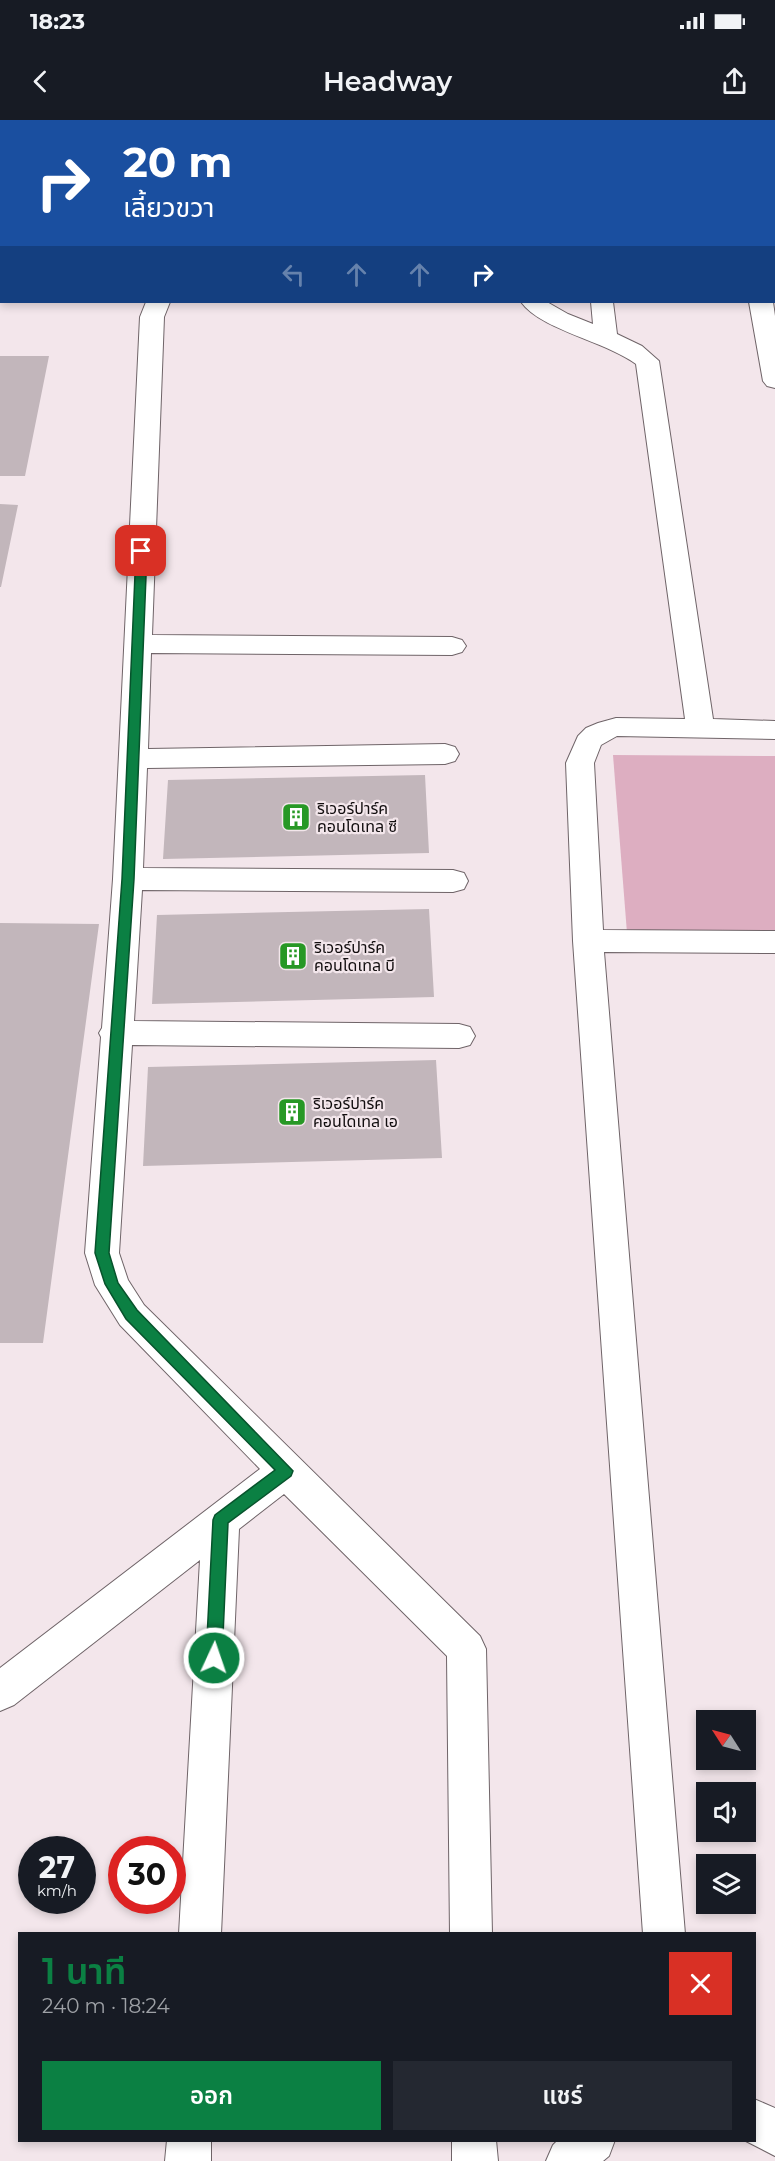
<!DOCTYPE html>
<html lang="th">
<meta charset="utf-8">
<style>
:root{--surface:#171b24;--page:#242831;--text:#f1f3f6;--muted:#9ea1a6;--accent:#0b8043}
body{margin:0;font-family:Montserrat,"Noto Sans Thai",sans-serif;background:var(--page);color:var(--text);height:100vh;display:flex;flex-direction:column;font-size:22px;white-space:nowrap}
*{box-sizing:border-box;margin:0}
p{font-size:20px;color:var(--muted)}
.icon{flex:none;width:33px;height:33px;fill:none;stroke:currentColor;stroke-width:2;stroke-linecap:round;stroke-linejoin:round}
.map{position:relative;flex:1;overflow:hidden}
.details{position:absolute;left:18px;top:1812px;width:738px;height:210px;display:flex;flex-direction:column;background:var(--surface);border-radius:0px;box-shadow:0 3px 9px #0003}
.details>*{flex:none}
.top-card{position:absolute;left:0px;top:0px;width:776px;height:183px;box-shadow:0 3px 9px #0003;background:#1a4fa0;color:#fff;overflow:hidden}
.needle{width:39px;rotate:306deg}
.fabs{position:absolute;left:696px;top:1590px;display:grid;gap:12px}
.fabs a{display:grid;place-items:center;width:60px;height:60px;border-radius:0px;background:var(--surface);box-shadow:0 3px 9px #0003;font-size:30px}
.speed{position:absolute;left:18px;top:1716px;display:flex;gap:12px;font-size:30px;font-weight:700;text-align:center}
.speed>*{display:grid;place-content:center;width:78px;height:78px;border-radius:50%;background:var(--surface);box-shadow:0 3px 9px #0003;line-height:1}
.speed small{font-size:15px;font-weight:400}
.speed .limit{border:9px solid #d22;background:#fff;color:#111}
.pin{position:absolute;display:grid;place-items:center;width:51px;height:51px;color:#fff;margin:-26px;border-radius:12px;box-shadow:0 3px 9px #0006}
.me{position:absolute;width:66px;margin:-33px;rotate:3deg;stroke-linejoin:round;filter:drop-shadow(0 0 4px #0008)}
.turn{display:flex;align-items:center;gap:21px;height:126px;padding:0 24px;font-size:27px}
.turn .icon{width:78px;height:78px;stroke-width:2.5}
.turn b{display:block;font-size:42px;line-height:51px}
.lanes{display:flex;align-items:center;height:57px;padding:0 24px;background:#0003;justify-content:center;gap:30px;direction:ltr}
.lanes .off{opacity:.35}
.round{display:grid;place-items:center;flex:none;width:63px;height:63px;border-radius:0px;background:var(--page)}
.headline{display:flex;align-items:center;justify-content:space-between;height:102px;padding:0 24px}
h1{font-size:36px;font-weight:600;line-height:45px;color:var(--accent)}
.primary-button{display:flex;gap:12px;margin-top:auto;padding:12px 24px}
.primary-button a{flex:1;height:69px;border-radius:0px;background:var(--accent);color:#fff;font-size:24px;font-weight:600;line-height:69px;text-align:center}
.primary-button a+a{background:var(--page);color:var(--text)}
.status{display:flex;justify-content:space-between;align-items:center;height:42px;padding:0 30px;background:var(--surface);direction:ltr}
.status svg{height:16px;fill:currentColor}
header{display:flex;justify-content:space-between;align-items:center;height:78px;padding:0 24px;background:var(--surface);font-size:27px;font-weight:600}
.map>svg:first-child{display:block}
.green{fill:#ddaec1}
.water{fill:#be7996}
.building{fill:#c2b6bb}
.lines{fill:none;stroke-linecap:round;stroke-linejoin:round}
.service-casing{stroke:#6f6468;stroke-width:2}
.minor-casing{stroke:#6f6468;stroke-width:2}
.path{stroke:#948b8e;stroke-width:3;stroke-dasharray:1 3;stroke-linecap:butt}
.service{fill:#fff;fill-rule:evenodd}
.minor{fill:#fff;fill-rule:evenodd}
.route{fill:#0b8043;stroke:#07532c;stroke-width:1.5}
.labels{text-anchor:middle;dominant-baseline:central;stroke-width:4.5;stroke-linejoin:round;paint-order:stroke}
.poi-label{font-size:16px;fill:#120e0f;stroke:#f3e6eb;text-anchor:start}
</style>
<div class="status"><b>18:23</b><svg viewBox="0 0 49 12"><path d="M0 12V9h3v3zM5 12V6h3v6zM10 12V3h3v9zM15 12V0h3v12zM26 1h20v11H26zM47 4h2v5h-2z"/></svg></div>
<header><svg class="icon" aria-label="back" viewBox="0 0 24 24"><path d="M15 5l-7 7 7 7"/></svg>Headway<svg class="icon" aria-label="share" viewBox="0 0 24 24"><path d="M12 15V3M7 8l5-5 5 5M5 13v7h14v-7"/></svg></header>
<div class="map">
<svg width="775" height="2041" viewBox="0 0 775 2041">
<rect width="100%" height="100%" fill="#f3e6eb"/>
<path class="green" d="M613,635L775,636V813H627Z"/>
<path class="water" d="M384,0H617L378,1Z"/>
<path class="building" d="M0,236H49L25,356H0Z
M0,384L18,385L1,467H0Z
M425,655L429,733L163,739L168,660Z
M429,789L434,877L152,884L157,795Z
M0,803L99,804L43,1223H0Z
M436,940L442,1038L143,1046L148,947Z"/>
<g class="lines">
<g class="service-casing">
<path id="service" d="M275,0H292L274,2Z
M0,70H2V78H0Z"/>
</g>
<g class="minor-casing">
<path id="minor" d="M707,0H728L729,2H708Z
M739,0H767L738,2Z
M146,182H170L164,197L152,515L452,517L462,520L466,526L462,532L452,535L151,533L148,629L445,624L455,627L459,634L455,641L445,644L147,648L143,748L453,750L464,753L468,761L464,769L453,772L142,770L134,901L459,904L470,907L475,916L470,925L459,928L132,925L119,1133L128,1160L144,1185L480,1516L486,1529L492,1814H450L447,1536L284,1374L239,1409L221,1814H179L200,1440L14,1585L0,1591V1548L260,1349L120,1205L95,1165L85,1133L101,917L99,913L102,908L113,759L140,197Z
M521,182H547L568,194L593,204L591,182H613L617,214L642,226L659,241L713,599L775,601V619L617,616L601,625L594,643L603,810L775,811V833L604,832L685,1814H643L573,821L566,643L578,616L586,608L598,603L616,598L685,599L636,244C605,221 541,210 521,182Z
M749,182H773L775,196V268L767,266L763,261Z
M754,1979L775,1988V2036L744,2020H754Z
M167,2020H211V2041H165Z
M452,2020H496L498,2041H452Z
M558,2020H615L609,2036L603,2041H546L553,2025Z"/>
</g>
<path class="path" d="M364,2L370,0"/>
<use href="#service" class="service"/>
<use href="#minor" class="minor"/>
</g>
<path class="route" d="M141,427L147,431L134,759L109,1133L118,1163L137,1190L293,1351L291,1356L228,1403L222,1538L219,1543L214,1545L208,1543L206,1538L213,1400L215,1395L275,1350L126,1199L105,1164L95,1133L122,759L136,431Z"/>
<defs>
<g id="building-square" transform="scale(1.5)"><rect x="-9" y="-9" width="18" height="18" rx="4" fill="#279825" stroke="#f3e6eb"/><path d="M-4-6H4V6H1V3H-1V6H-4ZM-2.5-4.3h1.7v1.8h-1.7ZM.8-4.3h1.7v1.8H.8ZM-2.5-1h1.7V.8h-1.7ZM.8-1h1.7V.8H.8Z" fill="#fff"/></g>
</defs>
<g fill-rule="evenodd">
<use href="#building-square" x="296" y="697"/>
<use href="#building-square" x="293" y="836"/>
<use href="#building-square" x="292" y="992"/>
</g>
<g class="labels">
<g class="poi-label">
<text x="317" y="688">ริเวอร์ปาร์ค<tspan x="317" dy="18">คอนโดเทล ซี</tspan></text>
<text x="314" y="827">ริเวอร์ปาร์ค<tspan x="314" dy="18">คอนโดเทล บี</tspan></text>
<text x="313" y="983">ริเวอร์ปาร์ค<tspan x="313" dy="18">คอนโดเทล เอ</tspan></text>
</g>
</g>
</svg>
<div class="fabs">
<a><svg class="needle" viewBox="-14 -14 28 28"><path d="M0-13l5 13h-10z" fill="#e53935"/><path d="M0 13l5-13h-10z" fill="#9ea1a6"/></svg></a>
<a><svg class="icon" aria-label="sound" viewBox="0 0 24 24"><path d="M4 9h4l5-4v14l-5-4H4zM17 9q2 3 0 6"/></svg></a>
<a><svg class="icon" aria-label="layers" viewBox="0 0 24 24"><path d="M12 4l9 5-9 5-9-5zM3 14l9 5 9-5"/></svg></a>
</div>
<div class="speed"><div>27<small>km/h</small></div><div class="limit">30</div></div>
<div class="pin" style="left:141px;top:431px;background:#d93025"><svg class="icon" aria-label="arrive" viewBox="0 0 24 24"><path d="M6 21V4h12l-3 4 3 4H6"/></svg></div>
<svg class="me" style="left:214px;top:1538px" viewBox="-20 -20 40 40"><circle r="17" fill="#0b8043" stroke="#fff" stroke-width="3"/><path d="M0-11L8 9 0 5-8 9z" fill="#fff"/></svg>
<div class="top-card">
<div class="turn"><svg class="icon" aria-label="right" viewBox="0 0 24 24"><path d="M7 20v-9h11M14 6l5 5-5 5"/></svg><div><b>20 m</b>เลี้ยวขวา</div></div>
<div class="lanes"><svg class="icon off" aria-label="left" viewBox="0 0 24 24"><path d="M17 20v-9H6M10 6l-5 5 5 5"/></svg><svg class="icon off" aria-label="ahead" viewBox="0 0 24 24"><path d="M12 20V5M6 11l6-6 6 6"/></svg><svg class="icon off" aria-label="ahead" viewBox="0 0 24 24"><path d="M12 20V5M6 11l6-6 6 6"/></svg><svg class="icon" aria-label="right" viewBox="0 0 24 24"><path d="M7 20v-9h11M14 6l5 5-5 5"/></svg></div>
</div>
<section class="details">
<div class="headline"><div><h1>1 นาที</h1><p>240 m · 18:24</p></div><a class="round" style="background:#d93025;color:#fff"><svg class="icon" aria-label="close" viewBox="0 0 24 24"><path d="M6 6l12 12M18 6L6 18"/></svg></a></div>
<div class="primary-button"><a>ออก</a><a>แชร์</a></div>
</section>
</div>
